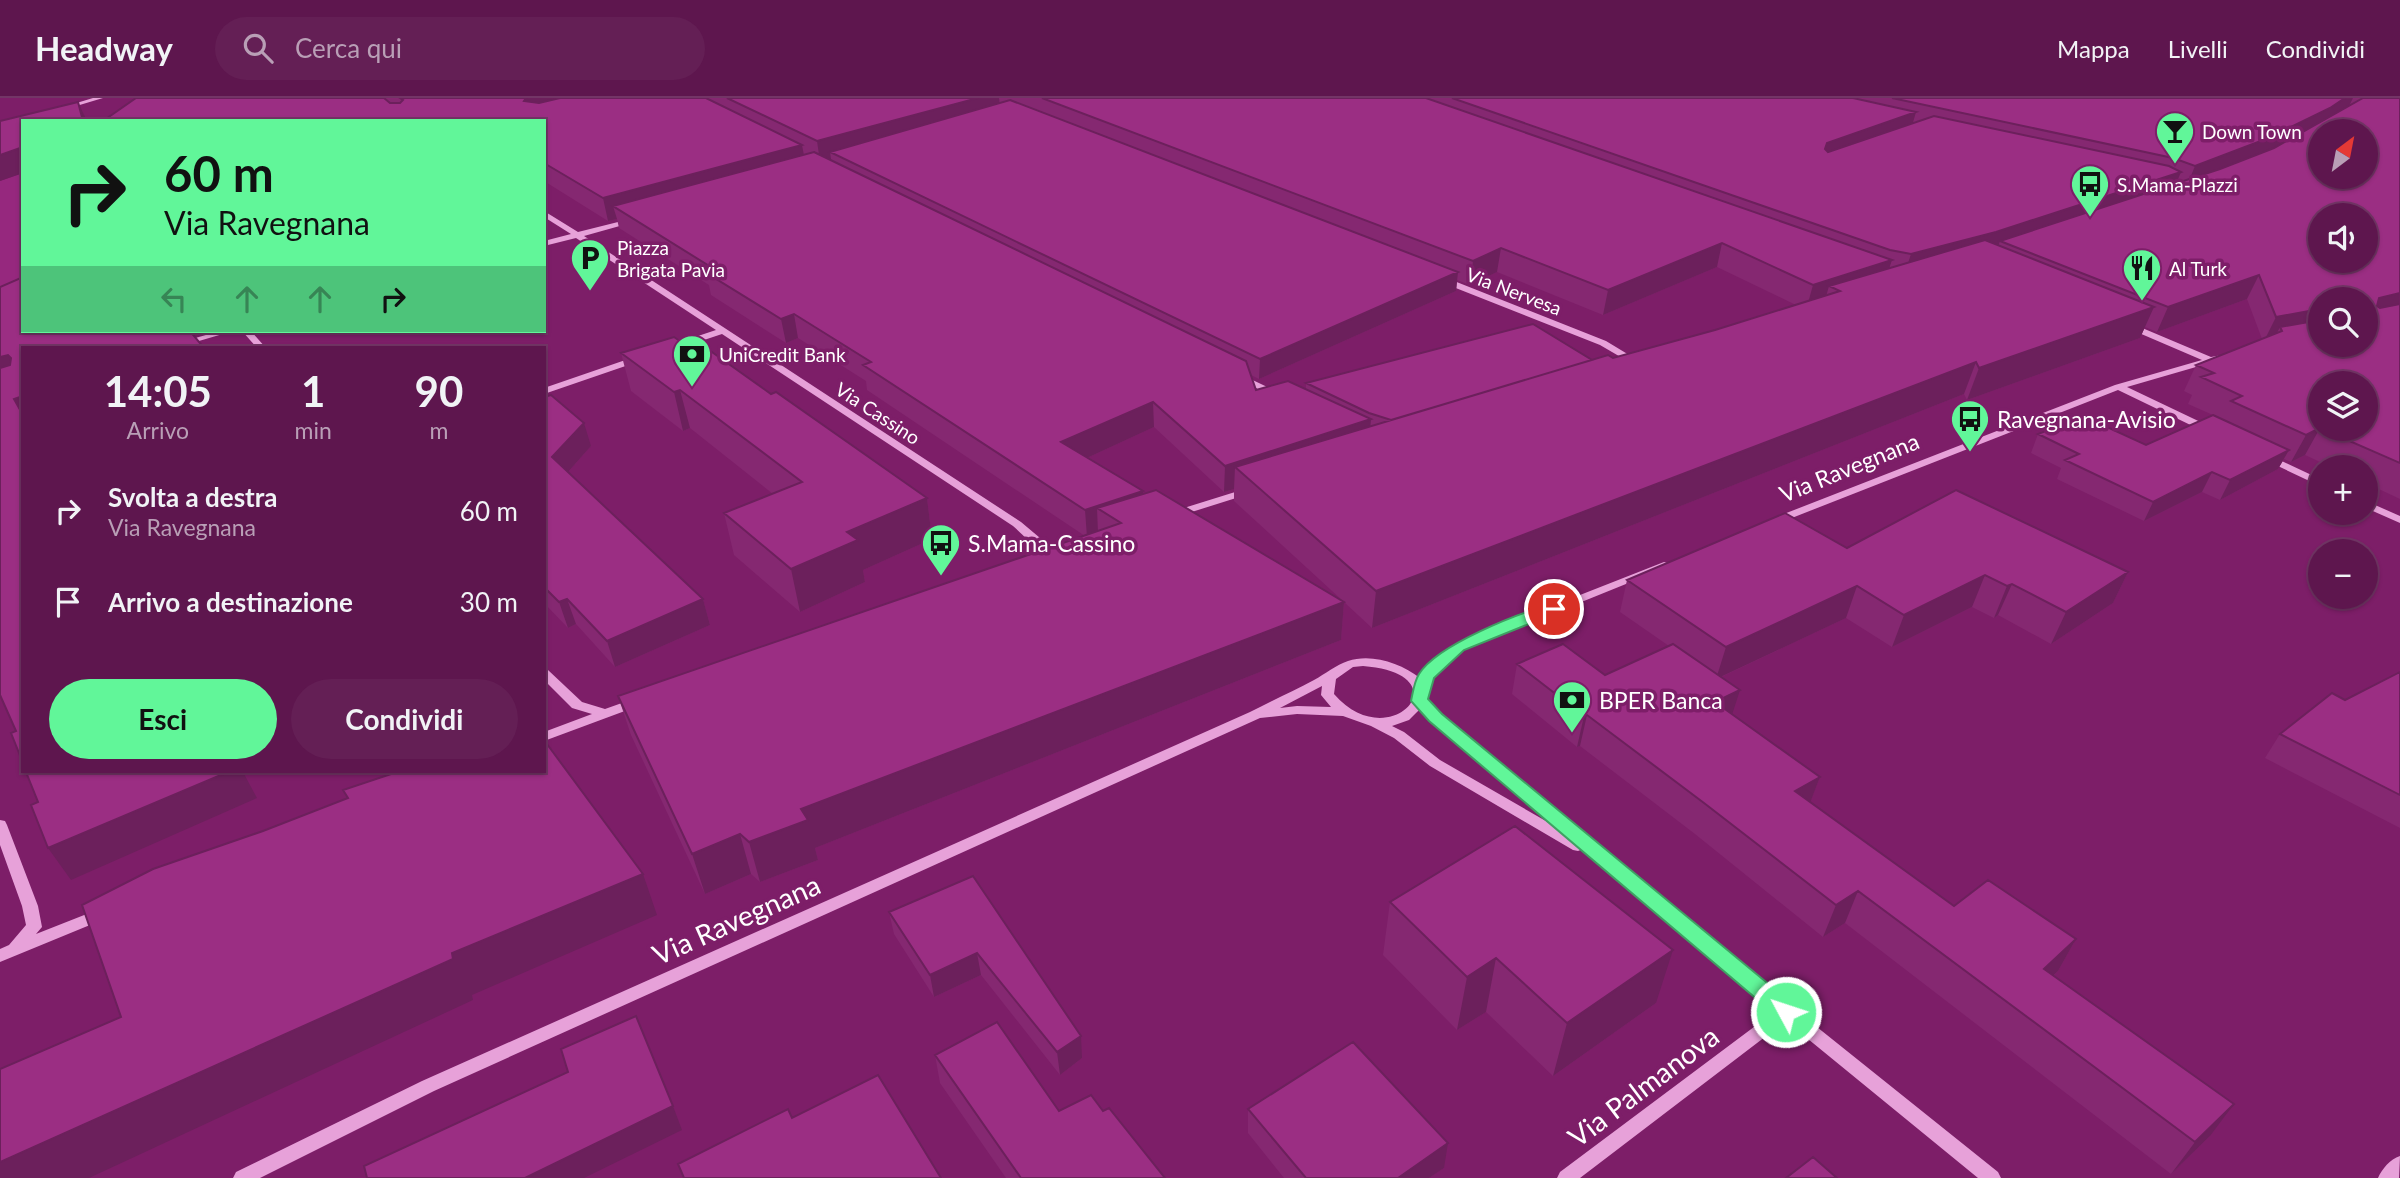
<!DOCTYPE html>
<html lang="it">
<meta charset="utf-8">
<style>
:root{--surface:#5e164e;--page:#641f55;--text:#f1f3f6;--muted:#b99fb6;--line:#733566;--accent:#61f699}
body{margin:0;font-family:Lato,sans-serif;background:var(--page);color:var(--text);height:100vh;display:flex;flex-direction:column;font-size:26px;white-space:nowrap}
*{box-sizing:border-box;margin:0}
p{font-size:23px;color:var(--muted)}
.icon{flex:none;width:38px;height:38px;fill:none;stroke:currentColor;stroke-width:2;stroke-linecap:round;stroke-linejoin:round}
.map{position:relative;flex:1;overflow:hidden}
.panel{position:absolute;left:21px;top:248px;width:525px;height:427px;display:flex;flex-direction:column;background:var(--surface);border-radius:0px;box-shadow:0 2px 5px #0004,0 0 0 2px var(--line)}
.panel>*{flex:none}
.banner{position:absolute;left:21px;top:21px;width:525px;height:214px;border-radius:0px;box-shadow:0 2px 5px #0004,0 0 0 2px var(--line);background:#61f699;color:#111;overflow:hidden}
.needle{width:46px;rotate:32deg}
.fabs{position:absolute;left:2308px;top:21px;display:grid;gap:14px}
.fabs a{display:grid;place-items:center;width:70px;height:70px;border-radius:50%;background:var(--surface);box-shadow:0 2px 5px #0004,0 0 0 2px var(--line);font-size:35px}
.pin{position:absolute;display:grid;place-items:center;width:60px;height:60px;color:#fff;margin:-30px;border:4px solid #fff;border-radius:50%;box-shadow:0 2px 7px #0007}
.me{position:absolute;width:77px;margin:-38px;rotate:310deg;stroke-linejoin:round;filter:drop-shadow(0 0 5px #0008)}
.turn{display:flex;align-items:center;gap:24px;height:147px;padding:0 28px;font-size:32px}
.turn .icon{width:91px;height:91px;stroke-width:2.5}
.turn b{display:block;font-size:49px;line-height:60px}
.lanes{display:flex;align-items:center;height:66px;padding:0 28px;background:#0003;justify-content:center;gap:35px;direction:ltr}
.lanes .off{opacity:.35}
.eta{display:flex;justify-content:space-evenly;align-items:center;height:119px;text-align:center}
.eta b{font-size:42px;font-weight:700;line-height:49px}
.action{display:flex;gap:14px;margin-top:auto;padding:14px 28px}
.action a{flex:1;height:80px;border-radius:42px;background:var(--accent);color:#111;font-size:28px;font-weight:700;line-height:80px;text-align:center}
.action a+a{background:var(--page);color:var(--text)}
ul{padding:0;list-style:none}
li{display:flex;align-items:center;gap:21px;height:91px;padding:0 28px}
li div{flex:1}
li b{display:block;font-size:26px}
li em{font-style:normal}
header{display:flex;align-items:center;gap:42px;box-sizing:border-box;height:98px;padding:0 35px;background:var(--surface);border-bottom:2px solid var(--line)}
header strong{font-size:33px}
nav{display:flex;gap:38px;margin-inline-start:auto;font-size:24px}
.search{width:490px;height:63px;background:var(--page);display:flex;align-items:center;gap:18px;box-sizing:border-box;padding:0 24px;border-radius:38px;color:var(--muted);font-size:26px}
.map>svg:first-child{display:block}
.green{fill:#96287e}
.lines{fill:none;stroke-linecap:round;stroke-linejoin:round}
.minor{fill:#e7a1d9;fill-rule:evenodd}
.wall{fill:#852871;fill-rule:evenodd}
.shaded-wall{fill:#6c205c}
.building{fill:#9b2e83;stroke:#6c205c;stroke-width:2;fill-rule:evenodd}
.route{fill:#61f699;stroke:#3fa063;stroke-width:2}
.labels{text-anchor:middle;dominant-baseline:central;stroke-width:7;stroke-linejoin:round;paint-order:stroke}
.far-poi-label{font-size:19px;fill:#fff;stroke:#7d1e68;text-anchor:start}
.far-street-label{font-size:19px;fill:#fff;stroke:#7d1e68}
.poi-label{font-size:23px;fill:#fff;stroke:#7d1e68;text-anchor:start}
.street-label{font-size:23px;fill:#fff;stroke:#7d1e68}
.near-street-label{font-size:28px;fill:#fff;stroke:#7d1e68}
</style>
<header>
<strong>Headway</strong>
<div class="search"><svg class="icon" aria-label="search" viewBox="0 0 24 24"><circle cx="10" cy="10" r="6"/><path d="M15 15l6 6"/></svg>Cerca qui</div>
<nav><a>Mappa</a><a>Livelli</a><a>Condividi</a></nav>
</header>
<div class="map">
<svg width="2400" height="1080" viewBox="0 0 2400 1080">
<rect width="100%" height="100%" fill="#7d1e68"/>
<path class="green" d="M23,75V209L0,219V83Z"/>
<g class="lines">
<path class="minor" d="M93,0H103L63,12L60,10Z
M544,113L578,134L634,120V124L584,138L1021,424L1046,445L1056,457L1050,460C1042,456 1022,436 1013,428L722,236L674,252H668V248L716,232L576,140L544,148V143L571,136L544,119Z
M1438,179H1444L1606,243L1644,266L1642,268H1636L1600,247L1438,183Z
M2128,224L2211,259L2227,256V260L2127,289L2213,330V334H2205L2118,292L1779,425H1771L1770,423L1771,421L2115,287L2202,262L2125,229L2124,227Z
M220,233H233L175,250H160Z
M242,233H251L266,250H257Z
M640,257L643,258V262L544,296V290Z
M1240,276L1280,295L1282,297L1277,300L1274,299L1237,281V277Z
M2267,356L2320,381V388L2263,361L2262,359Z
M1248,390L1253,393L1252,395L1179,418H1171L1170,416L1171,414Z
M2366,403L2400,418V425L2366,410Z
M1664,464L1668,465L1670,467L1668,469L1463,552L1436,576L1427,590L1426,602L1792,909L1998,1074L2001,1080H1978L1786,923L1580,1080H1557L1560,1074L1774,914L1583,751L1578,753L1573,752L1430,668L1394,640L1371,628L1343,618L1297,616L1260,620L434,993L260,1080H233L236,1074L422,983L1250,614C1272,603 1293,593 1314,582C1325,576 1336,567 1348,563C1371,555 1401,565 1420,580L1431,565L1455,546ZM1363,568C1466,576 1389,660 1334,596L1336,581L1353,569ZM1322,588L1321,597L1331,609L1297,608L1280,610ZM1420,611L1431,622L1558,730L1440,662L1404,634L1392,628L1409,622Z
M544,571L548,572L582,604L605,611L636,600L642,604L641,607L544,643V634L592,616L572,610L544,582Z
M0,722L5,723L7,727L38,808L42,829L36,836L102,810L107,812L110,816L107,820L0,864V851L9,847L26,827L22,808L0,747Z
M2400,1058L2399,1080H2378C2382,1071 2390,1061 2400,1058Z"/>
</g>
<path class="wall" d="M136,0H2400V401L2366,385V369H2331L2305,357L2291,364L2284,361L2278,371L2220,402L2202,394L2144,423L2057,381L2061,370L2031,355L2038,336L2146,347L2213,317L2188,306L2192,297L2184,293L2196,267L2262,241L2247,201L2157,234L2145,229L2140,240L1967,302L1964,296L1372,530L1344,504L1341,542L815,750L818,762L760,784L751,776L705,796L631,637L618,598L1085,438L867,292L866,283L798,240L786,245L711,197L709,187L619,130L617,121L608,123L544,83V23ZM1717,169L1796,207L1715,232L1613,260L1306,285V291L1256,292L1251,277L1259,281L1456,193L1457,182L1470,187L1497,174L1603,217ZM2320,201H2366L2320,247ZM2320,285L2366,331H2320ZM1154,329L1224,394L1234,391V403L1343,503L1143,396L1087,360Z
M684,246L771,296L927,400L932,441L863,472L865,484L800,514L734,457L724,415L773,396L690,330L683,333L631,293L621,255Z
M544,299L591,348L568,374L703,501L710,527L615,569L576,526L568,530L544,505Z
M1847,450L2128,474L2113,505L2051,546L1998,517L1994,520L1972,509L1892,549L1846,520L1721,579L1732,617L1820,679L1810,704L1954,808L2076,841L2058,873L2054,877L2210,1038L2171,1076L1845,825L1823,839L1695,736L1580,648L1577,649L1512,596L1517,566L1605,577L1669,548L1620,514L1627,482Z
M2400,574V730L2265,660L2280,636Z
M973,778L1082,960L1060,977L981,877L934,899L894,836L889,814Z
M1390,804L1656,905L1553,978L1486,914L1457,932L1383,857Z
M935,957L1059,1013H1103L1165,1080H1006L940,985Z
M1248,1011L1444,1070L1429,1080H1284L1248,1035Z"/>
<path class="shaded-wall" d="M526,0H612L531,20L524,3Z
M978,0H999L1001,15L830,54L831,61L820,64L817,43Z
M2345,0H2353L2347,12L2320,30L2186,90L2195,68Z
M78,4L87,23H83Z
M1916,14L1910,35L1821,67L1827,45Z
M802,47L806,68L613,108L617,121L608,123L603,100Z
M23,49V75L0,83V57Z
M2181,74L2172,96L2000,143L1996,155L1903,180L1911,156Z
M1722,145L1717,169L1603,217L1608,192Z
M1501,150L1497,174L1470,187L1473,163Z
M1892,162L1884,186L1840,193L1829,188L1824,206L1806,212L1813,187Z
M1458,174L1456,193L1259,281L1260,261Z
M2259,177L2247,201L2157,234L2168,209Z
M2400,190V216L2366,224L2379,200Z
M2154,209L2140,240L1967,302L1979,270Z
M2320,211V234L2280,229L2273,243L2263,245L2276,219Z
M794,216L798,240L786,245L781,221Z
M8,257L22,283L0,289V259Z
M1976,264L1964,296L1372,530L1376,493Z
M680,292L690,330L683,333L674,294Z
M23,298V317L14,301Z
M1153,304L1154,329L1063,371L1061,344Z
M1371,321L1369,347L1235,369L1234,391L1224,394L1225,368Z
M584,325L591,348L560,383L552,359Z
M2320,330L2305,357L2291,364L2306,337Z
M2289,352L2278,371L2220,402L2230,382Z
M2212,374L2202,394L2144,423L2153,404Z
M1143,393L1144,420L1121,425L1097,410L1098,435L1087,439L1085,412Z
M927,400L932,441L863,472L865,484L800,514L791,471L847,434Z
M2128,474L2113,505L2051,546L2066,514Z
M1985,477L1972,509L1892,549L1904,517Z
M2012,486L1998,517L1994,520L2007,488Z
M1857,488L1846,520L1716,581L1726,549Z
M567,501L576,526L568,530L559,504Z
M703,501L710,527L615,569L607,543Z
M1344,504L1341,542L815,750L818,762L760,784L749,744L801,711Z
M1740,592L1730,623L1715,604Z
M1587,617L1580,648L1577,649L1584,618Z
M228,674H243L257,700L71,782L48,750Z
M1820,679L1808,710L1795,693Z
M740,736L751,776L705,796L692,756Z
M643,776L657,817L472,897L473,902L89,1080H0V1064L452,855Z
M1858,793L1845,825L1823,839L1836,807Z
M2076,841L2058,873L2026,903L2044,871Z
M1673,852L1656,905L1553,978L1567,925Z
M977,855L981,877L934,899L930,877Z
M1496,860L1486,914L1457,932L1467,879Z
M1081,938L1082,960L1060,977L1057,954Z
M2234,1006L2210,1038L2171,1076L2195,1044Z
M673,1008L682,1032L584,1080H525Z
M1448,1045L1444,1070L1429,1080H1398Z"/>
<path class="building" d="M136,0H384L390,5H400L403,2L400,0H526L524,3L539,5L560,0H706L802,47L603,100L544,65V23H103Z
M727,0H978L817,43Z
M1042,0H1426L1892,162L1813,187L1722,145L1608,192L1501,150L1473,163Z
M1452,0H1853L1916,14L1827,45L1825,51L1828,54L1934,18L2169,68L2181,74L1996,134L1911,156L1890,152Z
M1892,0H2345L2330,10L2266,41L2195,68L2173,60Z
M2363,0H2400V195L2379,200L2377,208L2380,210L2400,206V365L2322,331H2366V285H2320V330L2306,337L2231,303L2242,298L2201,279L2214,275L2196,267L2282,233L2280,229L2320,222V247H2366V201H2320V211L2276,219L2259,177L2168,209L2000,143L2220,71L2274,50ZM2320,33H2366V79H2320ZM2320,117H2366V163H2320Z
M1010,2L1458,174L1260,261L830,54Z
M78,4L83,23H23V49L0,57V23Z
M814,54L1246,263L1256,292L1288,283L1371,321L1225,368L1153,304L1061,344L1143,393L1085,412L863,267L871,264L794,216L781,221L705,174L714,171L613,108Z
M1985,142L2154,209L1979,270L1976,264L1376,493L1235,369L1608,257L1613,260L1715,232L1840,193L1829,188Z
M23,179V233H190L204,250H23V298L14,301L23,317V665L11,635L16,633L0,597V270L10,267L11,260L8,257L0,259V189Z
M1533,226L1592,262L1391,322L1369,315L1306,285Z
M674,239L684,246L695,242L771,296L776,294L927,400L847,434L858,442L791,471L724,415L802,384L680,292L674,294L621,255Z
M551,297L584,325L552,359L703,501L607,543L567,501L559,504L544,489V299Z
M2213,317L2289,352L2230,382L2212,374L2153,404L2065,362L2079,356L2038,336L2083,318L2146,347Z
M1156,392L1344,504L801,711L808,722L749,744L740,736L692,756L618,598L1121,425L1097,410Z
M1956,392L2128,474L2066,514L2012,486L2007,488L1985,477L1904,517L1857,488L1726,549L1627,482L1785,415L1847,450Z
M1563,546L1605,577L1673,546L1740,592L1715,604L1820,679L1795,693L1954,808L1988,782L2076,841L2044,871L2234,1006L2195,1044L1858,793L1836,807L1704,705L1587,617L1584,618L1517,566Z
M2400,574V697L2280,636L2332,595L2345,602Z
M544,642L643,776L452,855L453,861L0,1064V971L121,919L82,807L153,771L263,733L348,700L343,692L397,674H544Z
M26,674H228L48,750L31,707L38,704Z
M1515,728L1673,852L1567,925L1496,860L1467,879L1390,804Z
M973,778L1081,938L1057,954L977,855L930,877L889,814Z
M636,918L673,1008L525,1080H367L364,1068L568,974L561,951Z
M997,924L1059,1013L1091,997L1103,1013L1109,1010L1165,1080H1021L935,957Z
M1353,944L1448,1045L1398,1080H1306L1248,1011Z
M878,977L941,1080H684L678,1066L788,1011L792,1020Z
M1813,1059L1837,1080H1786Z"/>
<path class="route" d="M1554,506L1559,507L1562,511L1559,514L1464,552L1434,580L1428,601L1442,616L1794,907L1797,914L1794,920L1786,922L1779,920L1429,623L1411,603C1413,594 1414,584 1419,576C1437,547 1520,514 1554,506Z"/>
<defs>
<g id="bar-pin" transform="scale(2.0125)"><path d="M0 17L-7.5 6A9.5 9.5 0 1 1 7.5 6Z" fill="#61f699" stroke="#7d1e68"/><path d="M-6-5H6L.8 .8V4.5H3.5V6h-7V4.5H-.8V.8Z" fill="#111"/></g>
<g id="bus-pin" transform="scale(2.0125)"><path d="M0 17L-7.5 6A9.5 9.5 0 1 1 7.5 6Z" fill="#61f699" stroke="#7d1e68"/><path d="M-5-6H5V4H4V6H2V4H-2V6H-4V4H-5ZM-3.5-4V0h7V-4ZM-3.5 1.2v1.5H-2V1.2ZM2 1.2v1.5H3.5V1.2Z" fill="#111"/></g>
<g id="parking-pin" transform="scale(2.0125)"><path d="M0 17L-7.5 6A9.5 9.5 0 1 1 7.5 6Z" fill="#61f699" stroke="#7d1e68"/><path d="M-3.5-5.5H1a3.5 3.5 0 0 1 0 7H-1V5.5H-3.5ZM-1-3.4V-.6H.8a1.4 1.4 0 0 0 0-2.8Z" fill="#111"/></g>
<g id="restaurant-pin" transform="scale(2.0125)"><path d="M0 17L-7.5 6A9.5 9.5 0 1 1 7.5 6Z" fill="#61f699" stroke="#7d1e68"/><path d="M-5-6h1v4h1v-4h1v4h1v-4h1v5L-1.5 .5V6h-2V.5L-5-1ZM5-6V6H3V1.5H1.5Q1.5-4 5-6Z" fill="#111"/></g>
<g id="bank-pin" transform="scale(2.0125)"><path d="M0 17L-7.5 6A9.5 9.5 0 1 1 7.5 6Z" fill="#61f699" stroke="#7d1e68"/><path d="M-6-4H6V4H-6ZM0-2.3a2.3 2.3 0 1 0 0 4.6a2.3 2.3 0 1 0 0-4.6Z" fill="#111"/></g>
</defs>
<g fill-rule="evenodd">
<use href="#bar-pin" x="2175" y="33"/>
<use href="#bus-pin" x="2090" y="86"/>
<use href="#parking-pin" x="590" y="160"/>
<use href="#restaurant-pin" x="2142" y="170"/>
<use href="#bank-pin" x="692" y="256"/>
<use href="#bus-pin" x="1970" y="321"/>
<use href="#bus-pin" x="941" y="445"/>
<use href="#bank-pin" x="1572" y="602"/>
</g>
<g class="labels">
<g class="far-poi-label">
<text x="2202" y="33">Down Town</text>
<text x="2117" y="86">S.Mama-Plazzi</text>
<text x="617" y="149">Piazza<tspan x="617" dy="22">Brigata Pavia</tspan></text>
<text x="2169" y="170">Al Turk</text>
<text x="719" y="256">UniCredit Bank</text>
</g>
<g class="far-street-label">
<text transform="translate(1514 193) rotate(21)">Via Nervesa</text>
<text transform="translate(878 315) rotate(33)">Via Cassino</text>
</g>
<g class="poi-label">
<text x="1997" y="321">Ravegnana-Avisio</text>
<text x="968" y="445">S.Mama-Cassino</text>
<text x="1599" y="602">BPER Banca</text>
</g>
<g class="street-label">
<text transform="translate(1849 369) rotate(-22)">Via Ravegnana</text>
</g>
<g class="near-street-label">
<text transform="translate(736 821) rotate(-24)">Via Ravegnana</text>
<text transform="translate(1643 988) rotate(-37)">Via Palmanova</text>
</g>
</g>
</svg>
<div class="fabs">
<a><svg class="needle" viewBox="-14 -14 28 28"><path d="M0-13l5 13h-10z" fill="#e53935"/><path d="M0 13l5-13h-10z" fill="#b99fb6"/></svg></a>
<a><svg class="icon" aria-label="sound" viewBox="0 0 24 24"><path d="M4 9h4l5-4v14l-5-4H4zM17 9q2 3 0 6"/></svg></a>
<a><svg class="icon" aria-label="search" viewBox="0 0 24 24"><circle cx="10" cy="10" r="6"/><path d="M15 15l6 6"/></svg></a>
<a><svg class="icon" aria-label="layers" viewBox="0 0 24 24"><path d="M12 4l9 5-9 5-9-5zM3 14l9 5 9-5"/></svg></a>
<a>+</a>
<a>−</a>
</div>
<div class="pin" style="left:1554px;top:511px;background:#d93025"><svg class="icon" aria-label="arrive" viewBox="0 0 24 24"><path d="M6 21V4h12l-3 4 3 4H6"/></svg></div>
<svg class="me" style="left:1786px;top:914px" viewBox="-20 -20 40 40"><circle r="17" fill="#61f699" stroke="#fff" stroke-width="3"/><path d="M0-11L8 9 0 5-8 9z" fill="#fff"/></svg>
<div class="banner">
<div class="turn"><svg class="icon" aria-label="right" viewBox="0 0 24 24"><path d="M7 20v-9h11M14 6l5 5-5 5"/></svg><div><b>60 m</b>Via Ravegnana</div></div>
<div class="lanes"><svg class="icon off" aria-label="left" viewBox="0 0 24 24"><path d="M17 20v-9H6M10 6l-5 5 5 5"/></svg><svg class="icon off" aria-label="ahead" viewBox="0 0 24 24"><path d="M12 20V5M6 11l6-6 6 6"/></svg><svg class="icon off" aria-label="ahead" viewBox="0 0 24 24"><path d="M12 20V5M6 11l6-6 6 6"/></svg><svg class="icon" aria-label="right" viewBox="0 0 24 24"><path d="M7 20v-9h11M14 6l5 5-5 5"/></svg></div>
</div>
<section class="panel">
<div class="eta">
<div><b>14:05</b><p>Arrivo</p></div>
<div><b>1</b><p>min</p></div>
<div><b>90</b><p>m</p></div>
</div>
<ul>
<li><svg class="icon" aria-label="right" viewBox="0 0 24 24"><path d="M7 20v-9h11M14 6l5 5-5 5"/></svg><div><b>Svolta a destra</b><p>Via Ravegnana</p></div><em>60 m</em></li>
<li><svg class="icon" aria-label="arrive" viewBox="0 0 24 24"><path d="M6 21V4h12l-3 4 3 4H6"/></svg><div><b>Arrivo a destinazione</b></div><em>30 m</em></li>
</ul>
<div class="action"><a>Esci</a><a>Condividi</a></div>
</section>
</div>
